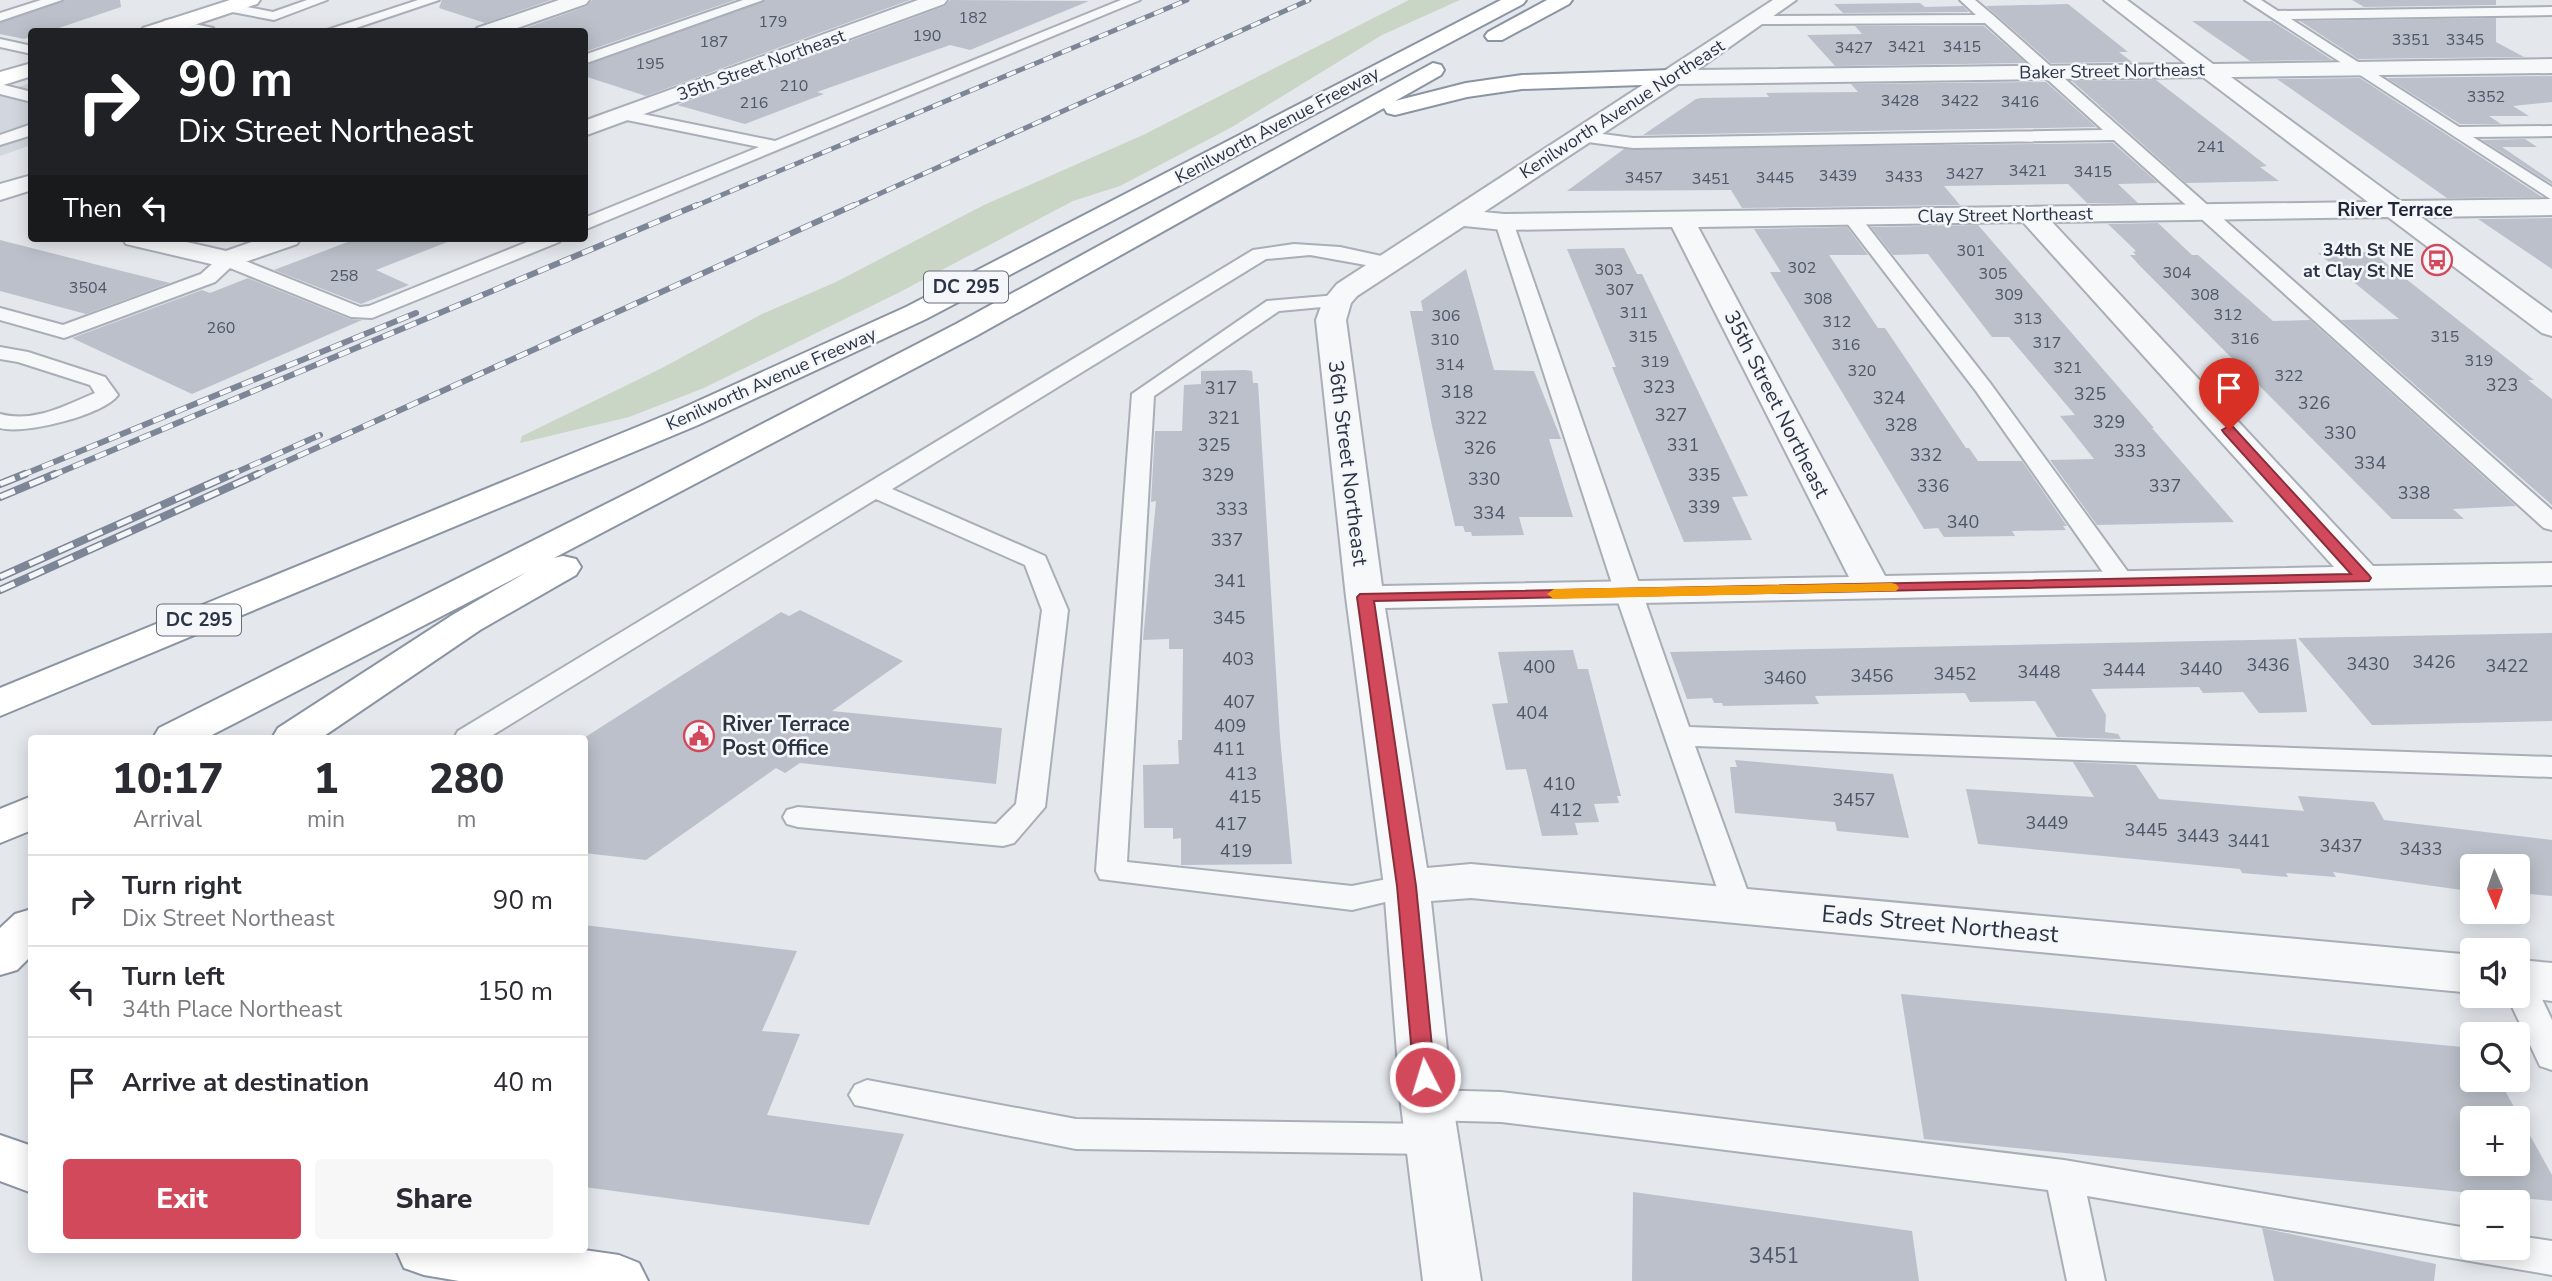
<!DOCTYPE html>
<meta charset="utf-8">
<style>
:root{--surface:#fff;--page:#f7f7f7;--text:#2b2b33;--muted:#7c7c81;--line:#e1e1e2;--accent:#d1495b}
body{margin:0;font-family:"Nunito Sans",sans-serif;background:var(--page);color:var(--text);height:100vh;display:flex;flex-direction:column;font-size:26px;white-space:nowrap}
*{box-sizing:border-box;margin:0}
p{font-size:23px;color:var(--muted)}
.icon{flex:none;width:38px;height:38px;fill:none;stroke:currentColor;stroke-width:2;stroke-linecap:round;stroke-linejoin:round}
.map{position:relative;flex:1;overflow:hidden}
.panel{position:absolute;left:28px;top:735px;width:560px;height:518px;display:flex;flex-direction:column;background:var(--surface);border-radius:7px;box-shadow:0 4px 18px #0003}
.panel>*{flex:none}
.guide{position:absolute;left:28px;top:28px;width:560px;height:214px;border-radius:7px;box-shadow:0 4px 18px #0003;background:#202124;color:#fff;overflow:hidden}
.needle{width:46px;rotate:178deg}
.controls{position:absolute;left:2460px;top:854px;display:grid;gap:14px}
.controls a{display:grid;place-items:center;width:70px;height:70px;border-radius:7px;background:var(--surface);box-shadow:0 4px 18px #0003;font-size:35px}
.pin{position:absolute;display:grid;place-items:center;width:60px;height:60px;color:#fff;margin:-72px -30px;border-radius:50% 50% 50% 0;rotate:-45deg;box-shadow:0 0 7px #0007}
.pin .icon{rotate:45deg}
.me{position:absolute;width:77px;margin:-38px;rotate:355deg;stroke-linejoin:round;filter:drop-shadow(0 0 5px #0008)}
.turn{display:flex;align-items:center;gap:24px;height:147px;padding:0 35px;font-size:32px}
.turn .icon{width:91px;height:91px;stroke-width:2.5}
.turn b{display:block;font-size:49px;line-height:60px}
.then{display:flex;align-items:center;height:66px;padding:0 35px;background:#0003;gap:14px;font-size:26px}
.eta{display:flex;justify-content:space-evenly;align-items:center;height:119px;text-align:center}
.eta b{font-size:42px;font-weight:800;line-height:49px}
.action{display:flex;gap:14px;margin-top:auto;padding:14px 35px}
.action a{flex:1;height:80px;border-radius:7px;background:var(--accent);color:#fff;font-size:28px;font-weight:800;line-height:80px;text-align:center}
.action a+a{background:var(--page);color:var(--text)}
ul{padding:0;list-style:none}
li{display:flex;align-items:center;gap:21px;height:91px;padding:0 35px;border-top:2px solid var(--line)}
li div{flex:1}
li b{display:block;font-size:26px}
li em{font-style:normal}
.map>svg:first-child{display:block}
.built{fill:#d2d6de}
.green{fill:#c9d6c5}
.building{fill:#bbc0ca;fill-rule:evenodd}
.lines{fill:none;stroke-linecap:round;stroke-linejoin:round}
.lane-casing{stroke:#a9aeb7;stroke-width:4}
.street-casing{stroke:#a9aeb7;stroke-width:4}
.secondary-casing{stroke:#a9aeb7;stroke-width:4}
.highway-casing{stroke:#8b94a3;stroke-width:4}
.lane{fill:#f7f8fa;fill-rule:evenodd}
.street{fill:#f7f8fa;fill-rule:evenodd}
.secondary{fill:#fff;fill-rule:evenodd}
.highway{fill:#fff;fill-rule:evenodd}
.rail-far2-casing{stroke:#7d8696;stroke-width:5}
.rail-far1-casing{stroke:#7d8696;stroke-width:6}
.rail-casing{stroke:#7d8696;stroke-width:8}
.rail-far2{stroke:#f4f6f9;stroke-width:3.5;stroke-dasharray:10;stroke-linecap:butt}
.rail-far1{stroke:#f4f6f9;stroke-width:4.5;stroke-dasharray:12;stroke-linecap:butt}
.rail{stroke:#f4f6f9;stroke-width:5;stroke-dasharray:16;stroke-linecap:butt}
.route{fill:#d1495b;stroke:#882f3b;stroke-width:2}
.slow{fill:#f59e0b}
.labels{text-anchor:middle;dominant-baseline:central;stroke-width:5;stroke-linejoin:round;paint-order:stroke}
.far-number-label{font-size:16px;fill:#4f5766}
.far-street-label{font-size:18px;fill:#2b3445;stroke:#f4f6f9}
.far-poi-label{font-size:18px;font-weight:bold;fill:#2b3445;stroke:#f4f6f9;text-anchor:end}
.number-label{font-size:18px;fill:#4f5766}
.far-neighbourhood-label{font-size:19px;font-weight:bold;fill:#1d2536;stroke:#f4f6f9}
.shield{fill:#f4f6f9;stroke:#676e7b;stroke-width:2}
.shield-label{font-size:19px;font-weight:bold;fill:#2b3445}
.street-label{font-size:21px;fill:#2b3445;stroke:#f4f6f9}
.poi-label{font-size:21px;font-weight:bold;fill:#2b3445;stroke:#f4f6f9;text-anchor:start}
.near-number-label{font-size:21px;fill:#4f5766}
.near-street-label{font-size:24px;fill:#2b3445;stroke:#f4f6f9}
</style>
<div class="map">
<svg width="2552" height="1281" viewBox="0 0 2552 1281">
<rect width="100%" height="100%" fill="#e4e7ec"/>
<path class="built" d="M31,83V145L0,156V93Z"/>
<path class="green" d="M1409,0H1460L1382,35L1232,127L1120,186L1073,201L898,293L704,388L629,417L520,443L522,436L662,368L762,314L836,282L984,205L1143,135Z"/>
<path class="building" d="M65,0H120L121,7L47,32H32V36L24,39L0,34V23Z
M442,0H551L485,23L439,8Z
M592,0H735L584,52V32H515L587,6Z
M766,0H910L646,96L584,76V66Z
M950,0L1089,1L970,50L950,45L817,92L824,94L745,124L677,105L945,6Z
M2352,0H2496V5L2364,7Z
M1920,3L1925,7L1963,6L1969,12L1843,13L1834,4Z
M2068,4L2128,52H2119L2132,62L2051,63L1986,6Z
M2496,18V42L2524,57L2358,59L2300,21Z
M2192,21H2272L2332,60L2250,61Z
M1855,26H1984L2026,63L1835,66L1807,35L1862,34Z
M2552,76V102L2513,106L2529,116H2489L2501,124H2460L2387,78Z
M2360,78L2542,197L2447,198L2277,79Z
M2156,80L2267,166L2260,167L2279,181L2186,183L2072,81Z
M2046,82L2096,127L1643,135L1696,99L1701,98L1769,97L1766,93L1858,92L1851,84Z
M2525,139L2537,147H2502L2552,181V184L2482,140Z
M2113,143L2158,183L2118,184L2138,203H2087L2068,184L1944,186L1960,205L1742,208L1731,190L1567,191L1624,149Z
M2552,218V269L2478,219Z
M2158,223L2192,255H2198L2273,321L2310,320L2516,506L2453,509L2464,519H2392L2140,266L2130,255H2136L2133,252L2136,251L2108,224Z
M1978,225L2154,428H2152L2234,522L2097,525L2050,460L2094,459L2060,416L2075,415L2009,337H1992L1928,254L1893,255L1871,227Z
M1847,227L1868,255H1829L1878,328H1885L1966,448H1969L1978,461H2022L2067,526H2063L2066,530L2012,531L2015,536L1944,537L1938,528L1924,529L1770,272H1781L1754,229Z
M358,238H450V241L376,270L409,285L361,304L274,270Z
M0,240L102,266L170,283L86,314L0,291Z
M1624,248L1637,274H1642L1658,307L1748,496L1732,497L1752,540L1684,542L1612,367H1616L1567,249Z
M2372,252L2534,380H2528L2552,399V505L2341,320L2399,319L2318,253Z
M1466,269L1494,370L1534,371L1561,439H1549L1573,517H1519L1524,535L1472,536L1471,532H1465L1463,526H1455L1432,426L1410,311H1423L1421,301Z
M248,278L350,319L362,320L192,394L72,338L202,290L210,293Z
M1245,370L1252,371L1253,383H1258L1280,737L1292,864L1181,865V838L1173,839V828H1144L1143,765L1179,764L1178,740H1182L1183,649H1169V639L1143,640L1156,501L1151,502L1155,431H1182L1184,385L1201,384V371Z
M800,610L903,661L832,711L1002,728L996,784L800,763L785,773L776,768L646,860L584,853V738L781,612L789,616Z
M2552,633V721L2380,725H2372L2298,638Z
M2296,639L2307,712L2259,713L2243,692L2203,693L2199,687L2091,689L2106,715L2105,732L2118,734L2121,739L2057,737L2035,701L1970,702L1965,693L1815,696L1819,704L1723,706L1722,703H1714L1712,698L1687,699L1670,652Z
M1573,650L1578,669H1588L1621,796H1617L1619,803L1594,804L1599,822L1575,823L1578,835L1542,836L1526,769L1506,770L1492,704L1508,703L1498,652Z
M1735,760L1893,774L1909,838L1837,831L1835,822L1735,813L1730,767H1737Z
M2073,762L2136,765L2159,799L2304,811L2298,796L2374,802L2384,820L2552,840V896L2518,893V866H2473V888L2461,887L2462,890L2333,872L2336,877L2286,873L2288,877L2242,873L2240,869L1978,844L1966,789L2094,797Z
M584,925L797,951L762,1031L800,1034L767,1115L904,1134L869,1225L584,1187Z
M1901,994L2473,1048V1080H2499L2552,1175V1201L1924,1139ZM2473,1118H2518V1164H2473Z
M1633,1192L1912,1231L1919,1281H1632Z
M2262,1228L2436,1264L2434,1281H2274Z"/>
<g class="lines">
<g class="lane-casing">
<path id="lane" d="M41,0H62L0,21V13Z
M307,0H327L274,20L227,11L220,7L227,3L273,12Z
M418,0H439L344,32H321Z
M743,0H763L584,64V55Z
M1121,0H1140L584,230V218L759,147L617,118L615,115L617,112L623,110L775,141Z
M1960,0H1975L1994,16L2552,510V530L2544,528L2114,140L1633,148L1580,141L1572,136L1580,131L1633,138L2103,130L1985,23L1756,24L1749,20L1756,16L1976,15Z
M2245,0H2261L2278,11L2552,7V15L2291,19L2459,127L2552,126V136L2473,137L2552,187V200Z
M0,39L32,46V54L0,47Z
M0,84L32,92V102L0,94Z
M32,124V135L0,145V135Z
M1852,213L1858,214L1990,383L2136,583L2132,588L2123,591L2114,588L1976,391L1843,218Z
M1504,217L1513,222L1689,727L2552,757V777L1695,746L1753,906L1748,914L1737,918L1726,914L1615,593L1495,222Z
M537,238H562L559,242L372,318L351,317L230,268L215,282L64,338L0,320V308L63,325L201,274L221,256L228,254L360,307L369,306Z
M1294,244L1340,247L1395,259L1397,263L1388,269L1310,255L1266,259L892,489L1045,556L1068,610L1045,807L1014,843L1003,846L798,827L787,824L783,817L787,810L798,807L996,824L1016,804L1042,610L1025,565L876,499L488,738H454L458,731L1253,250Z
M1337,295L1347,301L1344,305L1279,311L1154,396L1127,862L1352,886L1407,875L1418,878L1423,886L1418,894L1352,910L1100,879L1096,871L1132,394L1267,301Z
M0,347L28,352L105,377L118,395C104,415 24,435 0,428V414C34,423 64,406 95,393L90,385L18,362L0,359Z
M2518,970L2530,974L2552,1020V1070L2540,1066L2507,996H2518Z
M867,1080L1076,1119L1432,1124L1445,1128L1450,1139L1445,1150L1432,1154L1076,1149L855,1105L849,1095L855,1085Z
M1427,1090L1501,1092L2064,1160L2473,1229V1248H2518V1236L2552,1241V1275L2087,1196L2105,1281H2067L2048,1190L1501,1122L1427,1120L1414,1115L1409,1105L1414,1095Z"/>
</g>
<g class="street-casing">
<path id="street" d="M559,0H589L586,4L506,32H474L477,28Z
M918,0H947L944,4L584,136V121Z
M1773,0H1796L1697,70L2186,64L2104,0H2127L2213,64L2552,59V73L2231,77L2400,201L2552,199V215L2421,217L2552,313V336L2542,333L2388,217L2052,222L2373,566L2552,563V585L1385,608L1427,868L1471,864L2473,955V993L1471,898L1431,901L1453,1105L1481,1281H1423L1401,1105L1384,886L1346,597L1316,320L1323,301L1337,284ZM2203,77L2368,202L1504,214L1484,212L1678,84ZM2023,222L2334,567L1885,576L1698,227ZM1464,226L1504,230L1672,227L1849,577L1382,586L1346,320L1351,303L1357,296Z
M171,19L213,28L216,32L164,29L161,25L164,21Z
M32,175V190L0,200V184Z
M122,238H169L226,251L263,238H301L297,244L228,268L126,244Z
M2518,960L2552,963V1001L2512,996H2518Z"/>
</g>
<g class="secondary-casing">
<path id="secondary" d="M230,0H260L257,4L173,32H140L143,28Z
M32,63V76L0,86V72Z"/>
</g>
<g class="highway-casing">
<path id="highway" d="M1501,0H1526L1523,4L926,319L698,425L0,716V688L676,411L906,307Z
M1547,0H1572L1569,4L1502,40H1488L1485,36L1488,32Z
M1433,63L1441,65L1444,70L1441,75L1395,101L1466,83L1522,75L1671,70L1679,72L1682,77L1679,82L1671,84L1522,89L1467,97L1395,115L1387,113L1384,108L976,336L554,558L563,556L576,559L581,567L576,575L480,630L321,738H272L278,728L454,614L527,572L206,738H153L159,728L638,488L956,324Z
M32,796V830L0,843V809Z
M32,909V955L17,970L0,975V928L15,914Z
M0,1135L32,1146V1193L0,1181Z
M396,1250H584L619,1255L639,1263L648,1281H459L424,1275L404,1268Z"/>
</g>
<use href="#lane" class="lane"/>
<use href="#street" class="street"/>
<use href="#secondary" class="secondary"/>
<use href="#highway" class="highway"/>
<g class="rail-far2-casing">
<path id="rail-far2" d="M693,207L1187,0
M850,207L1309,0"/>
</g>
<g class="rail-far1-casing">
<path id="rail-far1" d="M20,476L416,313
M51,476L697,205
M228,476L320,435
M254,476L854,205"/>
</g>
<g class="rail-casing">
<path id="rail" d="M0,484L25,474
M0,497L55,474
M0,577L232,474
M0,590L258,474"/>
</g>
<use href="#rail-far2" class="rail-far2"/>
<use href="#rail-far1" class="rail-far1"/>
<use href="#rail" class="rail"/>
</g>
<path class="route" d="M2229,426L2233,427L2369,575L2371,578L2369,581L1374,601L1416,886L1435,1077L1432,1083L1425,1086L1417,1083L1414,1077L1397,886L1357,597L1360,594L2351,574L2224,433L2222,430Z"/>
<path class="slow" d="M1891,583L1896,584L1899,588L1896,591L1554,599L1547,594L1554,589Z"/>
<defs>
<g id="bus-ring" transform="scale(1.575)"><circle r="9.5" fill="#f4f6f9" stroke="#d1495b" stroke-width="1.5"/><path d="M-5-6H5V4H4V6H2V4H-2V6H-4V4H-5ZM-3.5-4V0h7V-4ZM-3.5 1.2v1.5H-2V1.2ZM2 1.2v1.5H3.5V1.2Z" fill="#d1495b"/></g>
<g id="civic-ring" transform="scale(1.575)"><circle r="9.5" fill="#f4f6f9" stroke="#d1495b" stroke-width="1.5"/><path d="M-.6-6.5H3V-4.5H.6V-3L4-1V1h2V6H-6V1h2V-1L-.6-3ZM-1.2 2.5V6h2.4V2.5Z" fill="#d1495b"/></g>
</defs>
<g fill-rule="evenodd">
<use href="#bus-ring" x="2437" y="260"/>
<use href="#civic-ring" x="699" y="736"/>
</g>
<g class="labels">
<g class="far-number-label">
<text x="973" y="18">182</text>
<text x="773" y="22">179</text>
<text x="927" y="36">190</text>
<text x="2411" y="40">3351</text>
<text x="2465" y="40">3345</text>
<text x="714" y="42">187</text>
<text x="1907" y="47">3421</text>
<text x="1962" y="47">3415</text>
<text x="1854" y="48">3427</text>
<text x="650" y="64">195</text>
<text x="794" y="86">210</text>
<text x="2486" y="97">3352</text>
<text x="1900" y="101">3428</text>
<text x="1960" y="101">3422</text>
<text x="2020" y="102">3416</text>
<text x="754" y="103">216</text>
<text x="2211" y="147">241</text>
<text x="2028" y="171">3421</text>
<text x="2093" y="172">3415</text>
<text x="1965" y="174">3427</text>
<text x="1838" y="176">3439</text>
<text x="1904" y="177">3433</text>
<text x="1644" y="178">3457</text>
<text x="1775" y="178">3445</text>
<text x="1711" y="179">3451</text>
<text x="1971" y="251">301</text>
<text x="1802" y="268">302</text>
<text x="1609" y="270">303</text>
<text x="2177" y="273">304</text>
<text x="1993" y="274">305</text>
<text x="344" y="276">258</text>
<text x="88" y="288">3504</text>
<text x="1620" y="290">307</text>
<text x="2009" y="295">309</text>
<text x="2205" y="295">308</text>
<text x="1818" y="299">308</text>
<text x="1634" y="313">311</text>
<text x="2228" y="315">312</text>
<text x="1446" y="316">306</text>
<text x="2028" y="319">313</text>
<text x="1837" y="322">312</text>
<text x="221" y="328">260</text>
<text x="1643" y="337">315</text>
<text x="2445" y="337">315</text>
<text x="2245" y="339">316</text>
<text x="1445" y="340">310</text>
<text x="2047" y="343">317</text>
<text x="1846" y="345">316</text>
<text x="2479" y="361">319</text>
<text x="1655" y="362">319</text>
<text x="1450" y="365">314</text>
<text x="2068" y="368">321</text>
<text x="1862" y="371">320</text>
<text x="2289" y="376">322</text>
</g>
<g class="far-street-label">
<text transform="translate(761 65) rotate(-20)">35th Street Northeast</text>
<text transform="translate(2112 71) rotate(-1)">Baker Street Northeast</text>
<text transform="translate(1622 109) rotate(-33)">Kenilworth Avenue Northeast</text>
<text transform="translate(1277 125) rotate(-28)">Kenilworth Avenue Freeway</text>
<text transform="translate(2005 215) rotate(-1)">Clay Street Northeast</text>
<text transform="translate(771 379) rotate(-24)">Kenilworth Avenue Freeway</text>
</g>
<g class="far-poi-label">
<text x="2414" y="250">34th St NE<tspan x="2414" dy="21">at Clay St NE</tspan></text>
</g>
<g class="number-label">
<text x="2502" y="385">323</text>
<text x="1659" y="387">323</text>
<text x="1221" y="388">317</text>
<text x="1457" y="392">318</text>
<text x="2090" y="394">325</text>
<text x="1889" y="398">324</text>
<text x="2314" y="403">326</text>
<text x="1671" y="415">327</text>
<text x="1224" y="418">321</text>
<text x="1471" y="418">322</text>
<text x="2109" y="422">329</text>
<text x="1901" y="425">328</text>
<text x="2340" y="433">330</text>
<text x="1214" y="445">325</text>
<text x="1683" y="445">331</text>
<text x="1480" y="448">326</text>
<text x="2130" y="451">333</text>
<text x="1926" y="455">332</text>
<text x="2370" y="463">334</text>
<text x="1218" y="475">329</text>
<text x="1704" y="475">335</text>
<text x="1484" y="479">330</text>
<text x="1933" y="486">336</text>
<text x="2165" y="486">337</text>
<text x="2414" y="493">338</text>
<text x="1704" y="507">339</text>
<text x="1232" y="509">333</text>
<text x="1489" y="513">334</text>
<text x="1963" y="522">340</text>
<text x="1227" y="540">337</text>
<text x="1230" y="581">341</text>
<text x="1229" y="618">345</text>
<text x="1238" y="659">403</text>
<text x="2434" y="662">3426</text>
<text x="2368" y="664">3430</text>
<text x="2268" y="665">3436</text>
<text x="2507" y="666">3422</text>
<text x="1539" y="667">400</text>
<text x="2201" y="669">3440</text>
<text x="2124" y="670">3444</text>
<text x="2039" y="672">3448</text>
<text x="1955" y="674">3452</text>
<text x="1872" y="676">3456</text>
<text x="1785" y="678">3460</text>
<text x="1239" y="702">407</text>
<text x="1532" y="713">404</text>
<text x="1230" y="726">409</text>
<text x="1229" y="749">411</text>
<text x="1241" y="774">413</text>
<text x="1559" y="784">410</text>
<text x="1245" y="797">415</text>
<text x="1854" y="800">3457</text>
<text x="1566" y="810">412</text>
<text x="2047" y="823">3449</text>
<text x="1231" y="824">417</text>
<text x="2146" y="830">3445</text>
<text x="2198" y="836">3443</text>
<text x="2249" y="841">3441</text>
<text x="2341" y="846">3437</text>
<text x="2421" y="849">3433</text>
<text x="1236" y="851">419</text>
</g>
<g class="far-neighbourhood-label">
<text x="2395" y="210">River Terrace</text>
</g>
<g class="shield">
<rect x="924" y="271.5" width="84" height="31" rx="5"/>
<rect x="157" y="604.5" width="84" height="31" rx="5"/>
</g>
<g class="shield-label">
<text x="966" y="287">DC 295</text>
<text x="199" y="620">DC 295</text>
</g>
<g class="street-label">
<text transform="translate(1777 404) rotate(63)">35th Street Northeast</text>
<text transform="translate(1348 463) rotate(83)">36th Street Northeast</text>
</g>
<g class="poi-label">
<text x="722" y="724">River Terrace<tspan x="722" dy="24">Post Office</tspan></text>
</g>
<g class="near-number-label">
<text x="1774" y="1256">3451</text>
</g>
<g class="near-street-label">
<text transform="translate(1940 924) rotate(5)">Eads Street Northeast</text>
</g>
</g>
</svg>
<div class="controls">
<a><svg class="needle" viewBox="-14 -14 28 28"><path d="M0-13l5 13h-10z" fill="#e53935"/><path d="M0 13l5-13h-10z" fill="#7c7c81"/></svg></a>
<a><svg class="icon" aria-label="sound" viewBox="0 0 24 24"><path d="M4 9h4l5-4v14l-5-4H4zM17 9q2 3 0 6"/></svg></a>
<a><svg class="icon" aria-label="search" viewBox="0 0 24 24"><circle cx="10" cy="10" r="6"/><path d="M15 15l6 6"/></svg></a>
<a>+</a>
<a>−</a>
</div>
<div class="pin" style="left:2229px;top:430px;background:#d93025"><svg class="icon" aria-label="arrive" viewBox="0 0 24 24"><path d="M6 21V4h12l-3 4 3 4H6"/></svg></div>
<svg class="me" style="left:1425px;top:1077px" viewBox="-20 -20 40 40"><circle r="17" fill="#d1495b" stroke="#fff" stroke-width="3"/><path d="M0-11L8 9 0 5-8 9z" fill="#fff"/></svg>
<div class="guide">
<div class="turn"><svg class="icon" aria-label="right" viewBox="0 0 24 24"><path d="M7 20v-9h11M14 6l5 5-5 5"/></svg><div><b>90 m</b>Dix Street Northeast</div></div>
<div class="then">Then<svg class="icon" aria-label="left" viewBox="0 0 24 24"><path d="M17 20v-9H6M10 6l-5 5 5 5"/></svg></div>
</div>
<section class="panel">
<div class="eta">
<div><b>10:17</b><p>Arrival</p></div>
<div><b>1</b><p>min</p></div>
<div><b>280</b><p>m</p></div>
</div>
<ul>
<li><svg class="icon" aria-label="right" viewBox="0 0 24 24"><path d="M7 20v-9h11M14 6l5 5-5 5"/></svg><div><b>Turn right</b><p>Dix Street Northeast</p></div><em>90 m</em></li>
<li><svg class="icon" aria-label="left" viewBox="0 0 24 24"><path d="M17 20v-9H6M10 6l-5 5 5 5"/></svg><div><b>Turn left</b><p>34th Place Northeast</p></div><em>150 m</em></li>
<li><svg class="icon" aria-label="arrive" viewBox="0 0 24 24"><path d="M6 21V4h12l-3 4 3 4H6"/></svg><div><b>Arrive at destination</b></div><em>40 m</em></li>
</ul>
<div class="action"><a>Exit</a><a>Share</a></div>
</section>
</div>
